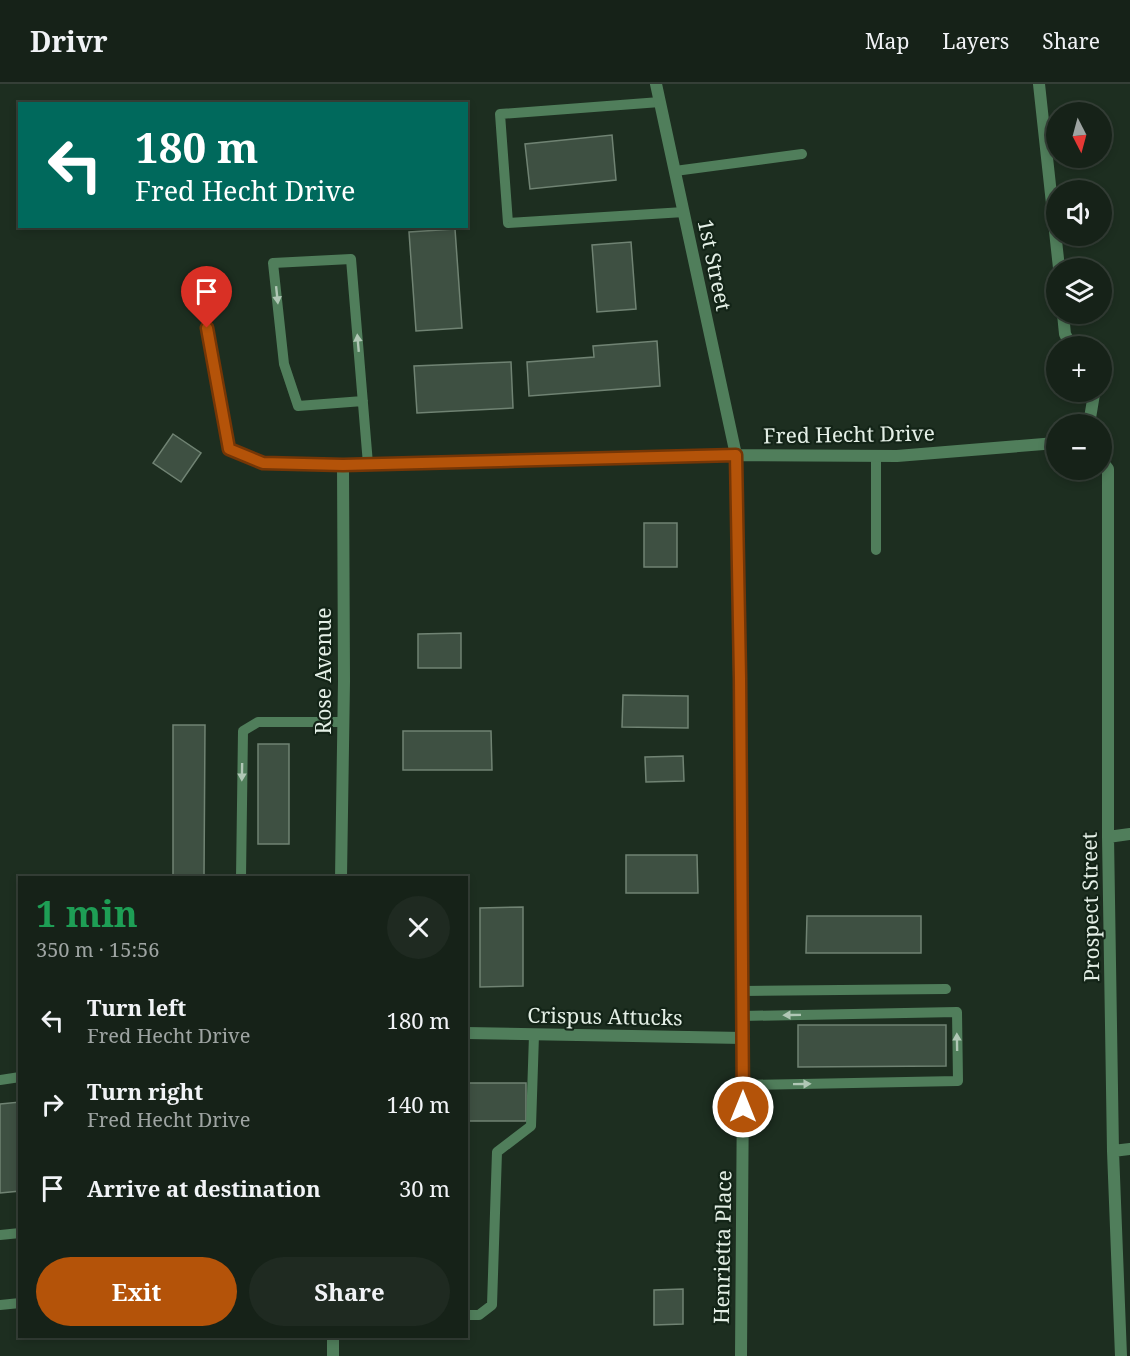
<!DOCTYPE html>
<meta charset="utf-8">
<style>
:root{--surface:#162218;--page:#1f2a21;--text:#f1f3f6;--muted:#9ea4a2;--line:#353f37;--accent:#b45309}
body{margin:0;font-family:"Noto Serif",serif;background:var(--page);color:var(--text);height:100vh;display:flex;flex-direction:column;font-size:22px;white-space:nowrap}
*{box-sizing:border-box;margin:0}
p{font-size:20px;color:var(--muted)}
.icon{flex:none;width:33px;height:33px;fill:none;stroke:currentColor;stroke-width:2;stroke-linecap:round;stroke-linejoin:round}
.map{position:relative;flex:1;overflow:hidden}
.panel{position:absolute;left:18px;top:792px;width:450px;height:462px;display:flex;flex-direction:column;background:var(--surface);border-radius:0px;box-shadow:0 3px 9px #0003,0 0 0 2px var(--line)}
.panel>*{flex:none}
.hud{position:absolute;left:18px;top:18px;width:450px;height:126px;border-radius:0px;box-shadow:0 3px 9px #0003,0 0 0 2px var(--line);background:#00695c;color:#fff;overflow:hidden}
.needle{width:39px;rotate:174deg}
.fabs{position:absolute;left:1046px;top:18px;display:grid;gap:12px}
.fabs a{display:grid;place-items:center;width:66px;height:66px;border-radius:50%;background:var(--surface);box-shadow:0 3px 9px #0003,0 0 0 2px var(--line);font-size:30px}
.pin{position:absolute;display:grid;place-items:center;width:51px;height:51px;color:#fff;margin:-62px -26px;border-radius:50% 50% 50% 0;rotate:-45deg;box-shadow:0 0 6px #0007}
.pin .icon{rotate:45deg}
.me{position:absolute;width:66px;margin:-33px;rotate:0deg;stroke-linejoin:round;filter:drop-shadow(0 0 4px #0008)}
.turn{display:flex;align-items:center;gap:21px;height:126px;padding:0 18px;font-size:27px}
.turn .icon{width:78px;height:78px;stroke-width:2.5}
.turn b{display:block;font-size:42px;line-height:51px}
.round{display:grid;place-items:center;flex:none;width:63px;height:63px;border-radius:32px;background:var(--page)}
.summary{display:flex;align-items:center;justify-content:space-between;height:102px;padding:0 18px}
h1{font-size:36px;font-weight:700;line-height:45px;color:#1e9e55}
.action{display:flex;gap:12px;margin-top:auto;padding:12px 18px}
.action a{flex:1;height:69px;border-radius:36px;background:var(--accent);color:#fff;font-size:24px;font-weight:700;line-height:69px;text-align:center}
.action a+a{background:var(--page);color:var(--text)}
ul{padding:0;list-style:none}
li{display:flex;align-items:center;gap:18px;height:84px;padding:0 18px}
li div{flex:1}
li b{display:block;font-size:22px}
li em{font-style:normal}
header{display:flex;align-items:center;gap:36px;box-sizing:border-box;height:84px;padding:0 30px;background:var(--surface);border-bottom:2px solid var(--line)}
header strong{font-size:28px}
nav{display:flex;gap:33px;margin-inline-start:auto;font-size:21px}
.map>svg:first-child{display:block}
.building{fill:#3e5042;stroke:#708373;stroke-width:1.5}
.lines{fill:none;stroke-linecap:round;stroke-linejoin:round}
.lane{stroke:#507e5b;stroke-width:10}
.street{stroke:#507e5b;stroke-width:12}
.oneway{fill:#b0c7b5}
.route-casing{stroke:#753606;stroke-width:15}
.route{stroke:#b45309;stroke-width:10}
.labels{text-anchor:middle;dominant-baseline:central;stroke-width:4.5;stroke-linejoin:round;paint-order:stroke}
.street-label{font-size:21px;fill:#e4efe6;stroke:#132417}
</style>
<header>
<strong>Drivr</strong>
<nav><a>Map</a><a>Layers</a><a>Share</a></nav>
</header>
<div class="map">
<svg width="1130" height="1272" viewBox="0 0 1130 1272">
<rect width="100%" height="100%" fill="#1d2e20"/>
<path class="building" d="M612,51L616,96L530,105L525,60Z
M455,145L462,244L416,247L409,148Z
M631,158L636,225L597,228L592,161Z
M657,257L660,302L529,312L527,278L594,273L593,262Z
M511,278L513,324L417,329L414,282Z
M173,350L201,369L181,398L153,379Z
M644,439H677V483H644Z
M461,549V584H418V550Z
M623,611L688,612V644L622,643Z
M173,641H205L204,794L173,793Z
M403,647H491L492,686H403Z
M258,660H289V760H258Z
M683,672L684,697L646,698L645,673Z
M626,771H697L698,809H626Z
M523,823V902L480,903V824Z
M807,832H921V869H806Z
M798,941H946V982L798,983Z
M466,999H526V1037H466Z
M20,1018V1107L0,1109V1020Z
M683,1205V1240L654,1241V1206Z"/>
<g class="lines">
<path class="lane" d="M660,18L500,30L508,139L684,128
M675,87L802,70
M363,317L298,322L284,280L273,179L351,175L368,380
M876,466V372
M241,794L243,647L258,638H343
M742,907L946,905
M742,932L957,928L958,997L743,1001
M0,996L20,993
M0,1151L20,1149
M0,1221L20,1219
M466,1231H479L492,1221L497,1068L531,1042L534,951"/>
<path class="street" d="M656,0L736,371L739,594L743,1001L741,1272
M1039,0L1059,184
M1063,230L1065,250L1071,262
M207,244L229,365L263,379L343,381L736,371L897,372L1056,359
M1089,340L1094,310L1092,308
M1101,376L1108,385V753L1113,1067L1121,1272
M1108,753L1130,750
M341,794L344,597L343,381
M466,949L743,954
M1113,1067L1130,1065
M333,1272V1252"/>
</g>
<defs><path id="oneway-solid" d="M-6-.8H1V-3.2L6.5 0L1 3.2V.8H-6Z" transform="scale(1.5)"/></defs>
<g class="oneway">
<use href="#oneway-solid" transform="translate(277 211) rotate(84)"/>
<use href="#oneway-solid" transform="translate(358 259) rotate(-95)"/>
<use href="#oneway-solid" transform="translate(242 688) rotate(91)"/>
<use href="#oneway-solid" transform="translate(792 931) rotate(179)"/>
<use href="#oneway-solid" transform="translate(957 958) rotate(-91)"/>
<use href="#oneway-solid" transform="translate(802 1000) rotate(-1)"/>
</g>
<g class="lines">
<g class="route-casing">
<path id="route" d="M207,244L229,365L263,379L343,381L736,371L740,594L743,1023"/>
</g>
<use href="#route" class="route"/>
</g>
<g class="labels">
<g class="street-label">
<text transform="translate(715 181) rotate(78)">1st Street</text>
<text transform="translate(849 350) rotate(-1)">Fred Hecht Drive</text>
<text transform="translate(323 587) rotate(-90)">Rose Avenue</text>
<text transform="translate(1090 823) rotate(-91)">Prospect Street</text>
<text transform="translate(605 932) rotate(1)">Crispus Attucks</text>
<text transform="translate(722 1163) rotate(-89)">Henrietta Place</text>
</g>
</g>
</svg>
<div class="fabs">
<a><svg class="needle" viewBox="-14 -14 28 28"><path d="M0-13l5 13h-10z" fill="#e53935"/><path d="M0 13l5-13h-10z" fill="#9ea4a2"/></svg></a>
<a><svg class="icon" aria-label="sound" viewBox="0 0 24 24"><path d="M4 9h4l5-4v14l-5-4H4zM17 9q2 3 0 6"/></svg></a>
<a><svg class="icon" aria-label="layers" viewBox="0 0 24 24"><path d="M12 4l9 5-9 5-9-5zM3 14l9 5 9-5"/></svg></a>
<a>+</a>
<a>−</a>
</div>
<div class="pin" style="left:207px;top:244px;background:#d93025"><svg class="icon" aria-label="arrive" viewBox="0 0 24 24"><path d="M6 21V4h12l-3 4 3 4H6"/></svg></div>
<svg class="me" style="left:743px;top:1023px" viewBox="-20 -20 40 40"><circle r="17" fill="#b45309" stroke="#fff" stroke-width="3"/><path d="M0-11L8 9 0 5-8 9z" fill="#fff"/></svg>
<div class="hud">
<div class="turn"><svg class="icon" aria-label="left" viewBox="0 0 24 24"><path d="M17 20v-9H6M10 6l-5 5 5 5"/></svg><div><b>180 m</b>Fred Hecht Drive</div></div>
</div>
<section class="panel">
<div class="summary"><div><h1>1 min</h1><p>350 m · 15:56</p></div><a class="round"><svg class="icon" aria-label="close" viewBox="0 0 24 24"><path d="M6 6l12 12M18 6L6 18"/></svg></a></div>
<ul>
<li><svg class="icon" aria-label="left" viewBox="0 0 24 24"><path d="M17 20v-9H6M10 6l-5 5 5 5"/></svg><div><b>Turn left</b><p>Fred Hecht Drive</p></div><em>180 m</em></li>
<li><svg class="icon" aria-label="right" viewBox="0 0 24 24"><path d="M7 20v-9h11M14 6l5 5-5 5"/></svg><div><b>Turn right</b><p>Fred Hecht Drive</p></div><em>140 m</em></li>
<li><svg class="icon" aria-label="arrive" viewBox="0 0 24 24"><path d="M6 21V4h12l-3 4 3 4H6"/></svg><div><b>Arrive at destination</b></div><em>30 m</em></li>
</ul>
<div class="action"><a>Exit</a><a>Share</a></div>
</section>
</div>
